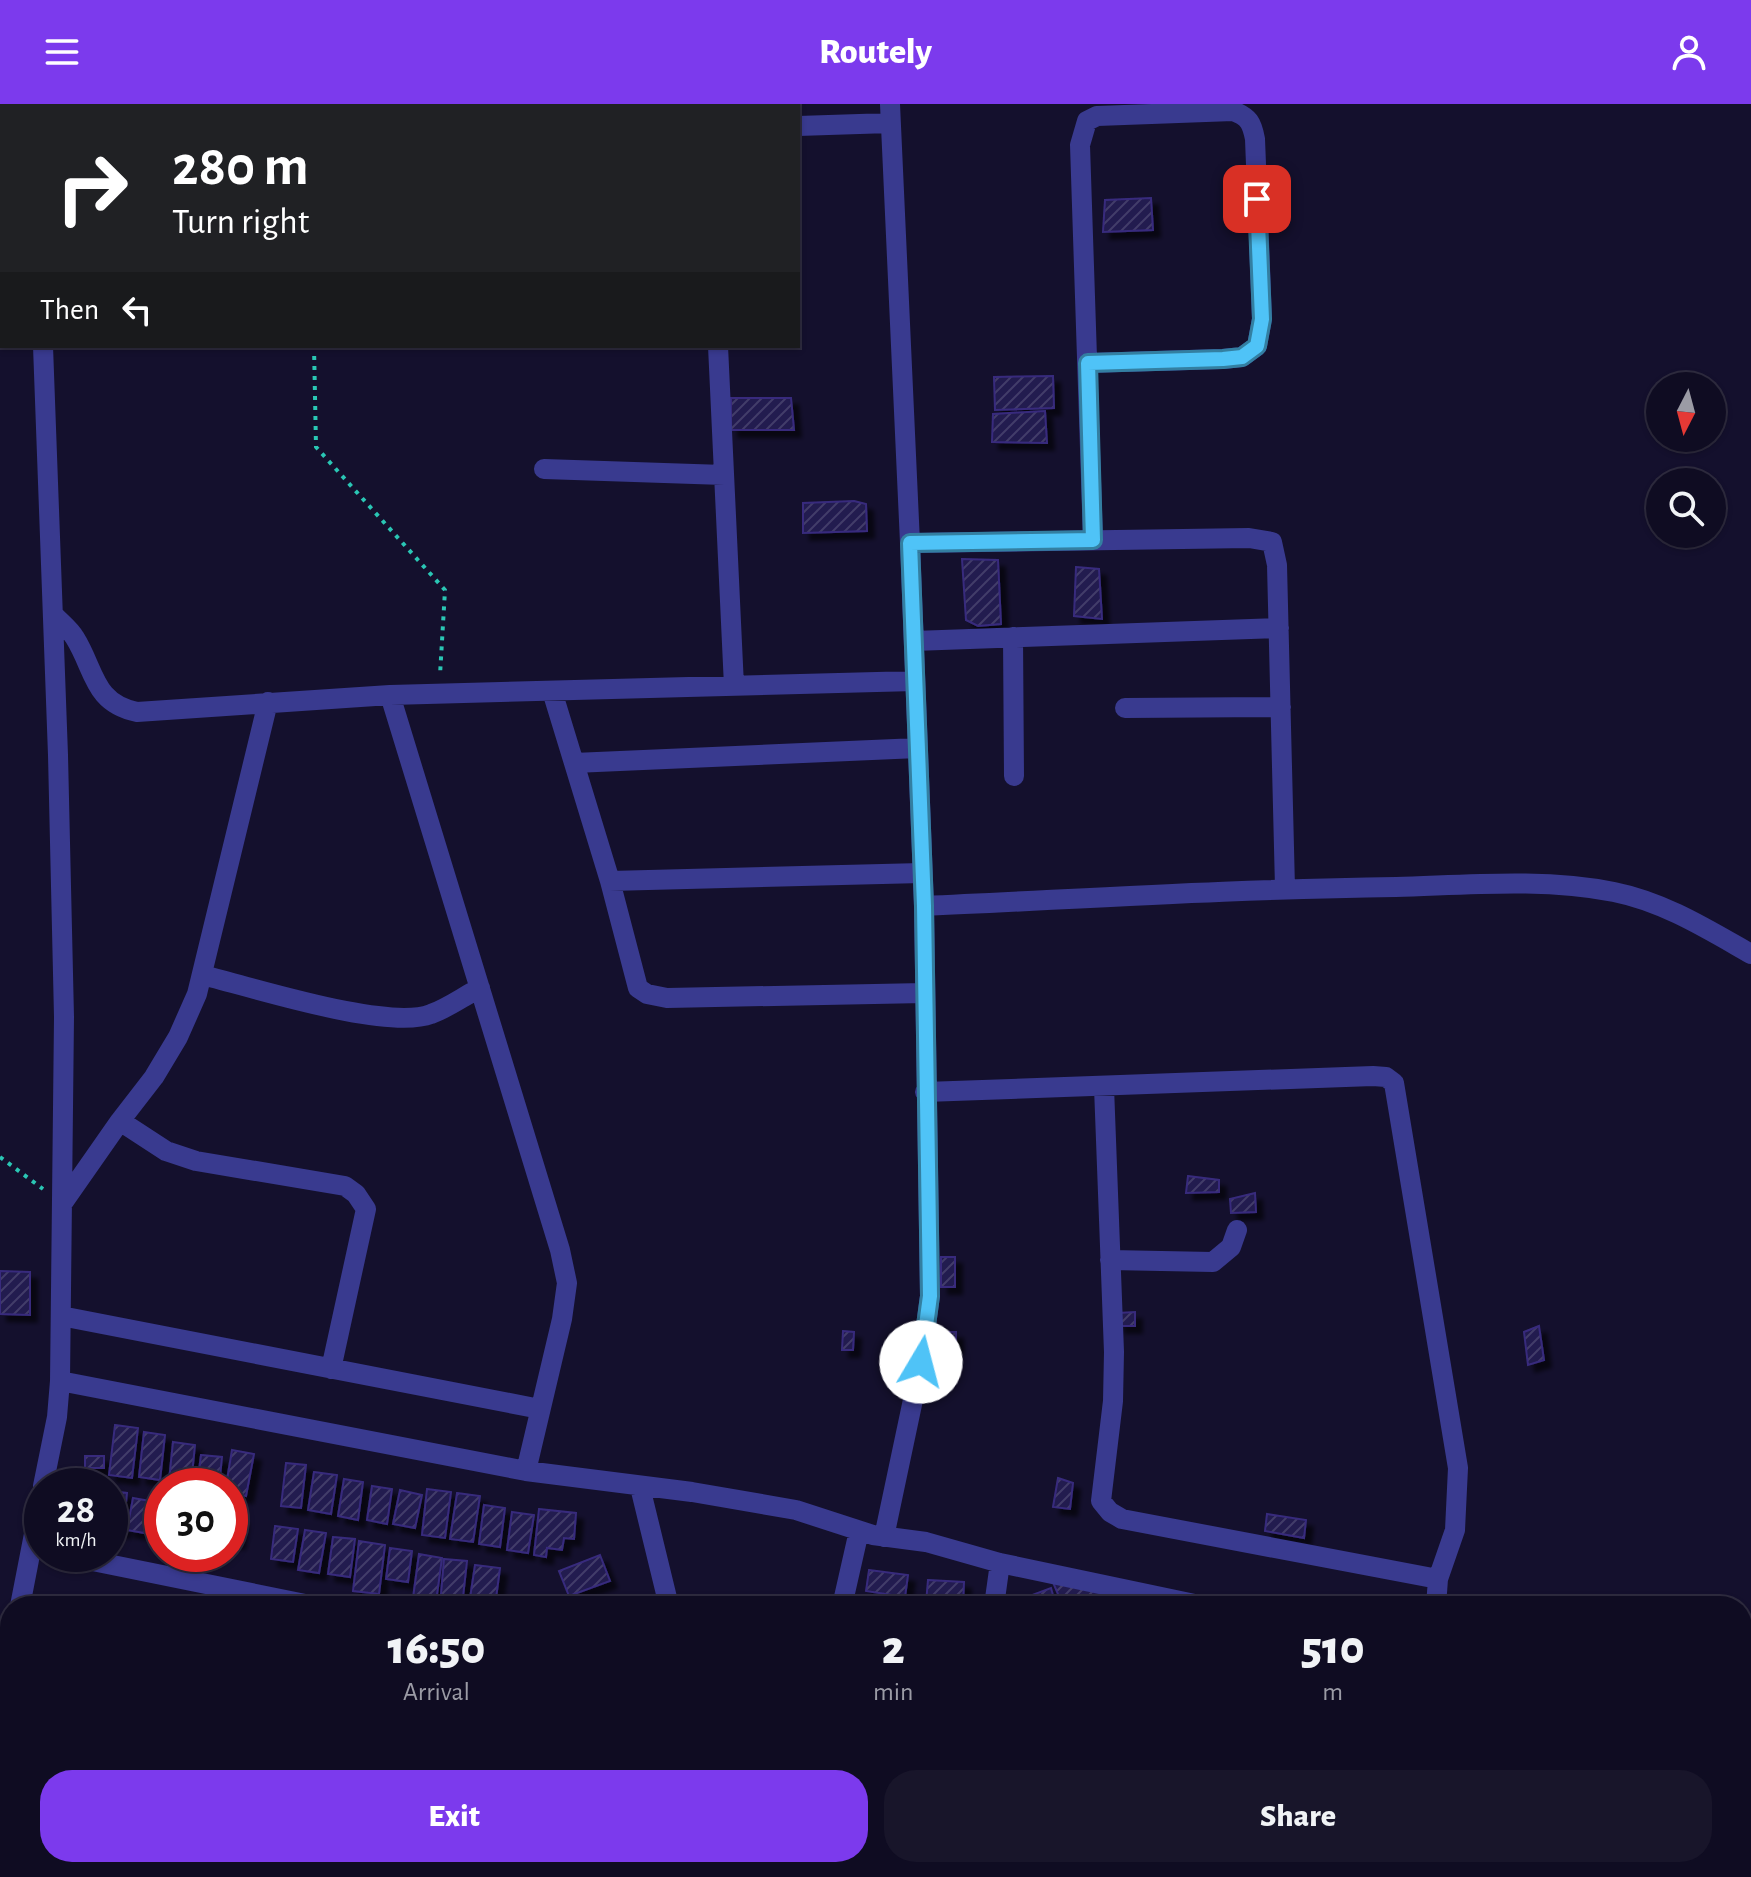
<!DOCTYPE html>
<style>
:root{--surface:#0f0c22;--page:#18152a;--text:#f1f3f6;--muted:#9b9ba5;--line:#2f2c40;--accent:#7c3aed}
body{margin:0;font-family:"Alegreya Sans",sans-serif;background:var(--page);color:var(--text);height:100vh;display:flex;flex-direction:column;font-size:30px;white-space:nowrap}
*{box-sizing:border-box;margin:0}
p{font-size:26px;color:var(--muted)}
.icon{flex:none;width:44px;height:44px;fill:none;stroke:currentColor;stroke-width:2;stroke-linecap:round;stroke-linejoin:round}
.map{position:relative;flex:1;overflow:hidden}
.details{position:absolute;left:0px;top:1492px;width:1752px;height:282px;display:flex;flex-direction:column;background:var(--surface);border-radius:32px 32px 0 0;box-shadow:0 2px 6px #0004,0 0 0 2px var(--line)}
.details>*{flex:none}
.top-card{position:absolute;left:0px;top:0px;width:800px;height:244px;box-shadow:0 2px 6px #0004,0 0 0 2px var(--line);background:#202124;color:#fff;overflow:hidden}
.needle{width:52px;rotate:186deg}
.tools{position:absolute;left:1646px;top:268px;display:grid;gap:16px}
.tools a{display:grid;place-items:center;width:80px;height:80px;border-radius:50%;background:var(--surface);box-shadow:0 2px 6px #0004,0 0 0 2px var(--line);font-size:40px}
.speed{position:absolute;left:24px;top:1364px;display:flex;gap:16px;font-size:40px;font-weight:700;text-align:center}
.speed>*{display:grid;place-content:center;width:104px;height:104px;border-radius:50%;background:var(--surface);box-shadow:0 2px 6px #0004,0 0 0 2px var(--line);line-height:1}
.speed small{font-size:20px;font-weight:400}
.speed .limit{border:12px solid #d22;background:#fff;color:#111}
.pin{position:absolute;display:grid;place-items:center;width:68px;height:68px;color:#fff;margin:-34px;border-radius:16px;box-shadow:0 4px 12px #0006}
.me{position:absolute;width:88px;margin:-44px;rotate:8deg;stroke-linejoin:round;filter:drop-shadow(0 0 6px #0008)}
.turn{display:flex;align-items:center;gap:28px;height:168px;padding:0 40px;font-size:36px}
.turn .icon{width:104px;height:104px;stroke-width:2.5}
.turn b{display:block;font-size:56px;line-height:68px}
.then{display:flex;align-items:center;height:76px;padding:0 40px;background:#0003;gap:16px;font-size:30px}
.eta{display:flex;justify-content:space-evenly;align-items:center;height:136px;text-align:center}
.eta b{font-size:48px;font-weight:800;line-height:56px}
.action{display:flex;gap:16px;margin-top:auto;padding:16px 40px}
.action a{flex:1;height:92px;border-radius:32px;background:var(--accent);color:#fff;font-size:32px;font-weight:800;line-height:92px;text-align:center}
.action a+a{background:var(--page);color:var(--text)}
header{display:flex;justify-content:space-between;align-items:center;height:104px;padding:0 40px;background:var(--accent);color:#fff;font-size:36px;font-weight:800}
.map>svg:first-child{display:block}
.building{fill:url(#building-hatch);stroke:#372c7d;stroke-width:2;filter:url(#shadow)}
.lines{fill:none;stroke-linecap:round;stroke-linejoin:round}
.path{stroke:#2ac6b4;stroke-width:4;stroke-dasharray:4 6;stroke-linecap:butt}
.minor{stroke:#393a8f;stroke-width:20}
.route-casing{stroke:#337fa1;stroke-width:20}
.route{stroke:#4fc3f7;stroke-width:14}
</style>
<header><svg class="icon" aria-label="menu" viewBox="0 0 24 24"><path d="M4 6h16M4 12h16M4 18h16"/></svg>Routely<svg class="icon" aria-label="person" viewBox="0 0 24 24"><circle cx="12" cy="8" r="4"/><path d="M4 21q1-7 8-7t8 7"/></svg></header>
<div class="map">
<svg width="1751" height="1773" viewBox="0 0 1751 1773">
<defs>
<pattern id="building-hatch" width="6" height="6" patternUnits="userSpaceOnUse" patternTransform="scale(2)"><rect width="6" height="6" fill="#231b4f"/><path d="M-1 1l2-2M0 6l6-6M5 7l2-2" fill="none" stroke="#423c69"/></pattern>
<filter id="shadow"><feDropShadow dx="7" dy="7" stdDeviation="2" flood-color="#0009"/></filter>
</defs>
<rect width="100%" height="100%" fill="#14102d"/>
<path class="building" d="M1151,94L1153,126L1103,128L1105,96Z
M1053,272L1054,304L995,306L994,273Z
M731,294H791L794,326H731Z
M1045,307L1047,339L992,338L993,310Z
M854,397L866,400L867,427L803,429V399Z
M962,455L998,456L1001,520L978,522L966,516Z
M1076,463L1099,465L1102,515L1074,512Z
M1188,1072L1219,1076V1088L1186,1089Z
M1255,1089L1256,1108L1231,1109L1230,1095Z
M941,1153H955V1183H941Z
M0,1167L30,1168V1211L0,1210Z
M1135,1208V1222H1118V1209Z
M1539,1222L1544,1256L1528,1261L1524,1228Z
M843,1227L854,1228L853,1246H842Z
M944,1228H956V1242H943Z
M115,1321L138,1324L132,1374L109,1371Z
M144,1328L165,1331L160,1376L139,1373Z
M173,1338L195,1341L191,1380L169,1377Z
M232,1346L254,1350L246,1392L230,1389V1382H226Z
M201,1351L222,1353L219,1382H197Z
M85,1352H104V1364H85Z
M286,1359L306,1361L301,1404L281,1402Z
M314,1368L337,1371L331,1410L308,1406Z
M1058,1374L1073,1379L1070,1405L1053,1403Z
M344,1375L363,1378L358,1416L338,1412Z
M372,1382L392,1385L387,1420L367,1416Z
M427,1385L451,1388L445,1434L422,1431Z
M400,1386L422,1391L415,1424L393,1420Z
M110,1387L127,1389L123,1427L113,1426L112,1435L110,1434Z
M457,1389L480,1392L473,1438L450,1435Z
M133,1394L156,1398L150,1430L127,1426Z
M484,1401L505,1404L500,1443L479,1440Z
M539,1405L576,1409L574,1435L564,1434L562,1446L547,1444L546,1453L534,1451Z
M512,1408L534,1411L528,1449L507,1446Z
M1267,1410L1306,1416L1304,1434L1265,1427Z
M230,1412L241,1414L238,1438L230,1437Z
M275,1422L298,1425L293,1458L271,1455Z
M305,1426L326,1429L319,1469L298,1466Z
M333,1433L355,1435L350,1473L328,1470Z
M359,1437L385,1441L379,1490L353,1487Z
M390,1444L412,1447L408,1478L386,1475Z
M419,1450L442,1454L436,1498L413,1494Z
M600,1451L610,1477L569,1492L559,1467Z
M444,1455L467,1457L462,1502H440Z
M475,1461L500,1464L495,1502L469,1501Z
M869,1466L908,1471L905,1493L866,1487Z
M928,1476L964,1478L963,1501L926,1499Z
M1052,1476L1133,1497L1134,1502H1063Z
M1051,1484L1056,1502H1027L1024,1494Z
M860,1493L900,1499V1502H859Z
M6,1707L10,1708V1736L3,1735Z
M146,1764H168L167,1773H145Z
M206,1764H228L227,1773H205Z
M232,1764H253L251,1773H231Z
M263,1764H283L281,1773H261Z
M472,1764H494L493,1773L471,1770Z
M597,1764H635L637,1768L625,1773H600Z
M974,1764H997L1000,1773H977Z
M1132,1764H1151L1149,1773H1131Z
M1391,1764H1412L1411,1773H1388Z
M1422,1764H1442L1440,1773H1421Z
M1451,1764H1471V1773H1449Z
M1480,1764H1503L1502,1773H1479Z
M1510,1764L1532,1767V1773H1509Z
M1541,1764L1566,1765L1564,1773H1539Z"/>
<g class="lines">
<path class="path" d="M260,0L261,2
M314,242L316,343L445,486L440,571
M0,1053L43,1085"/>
<path class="minor" d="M93,0V2
M798,22L890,19
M0,226H2
M43,242L58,651L64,913L60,1277L57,1313L43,1382
M718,242L734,582
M1088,259L1223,255L1242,253L1257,242L1262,215L1255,35C1252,19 1249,13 1233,7L1097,12L1087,17L1080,41L1093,436
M544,365L724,371
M910,439L1249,434L1272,438L1277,461L1285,784
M53,510C60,518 70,525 75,534C95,566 93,599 137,608L390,591L915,577
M1013,533L1014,672
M914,537L1279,524
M552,587L610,777L638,884L647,890L667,894L924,889
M390,591L560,1146L567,1179L562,1215L526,1367
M1125,604L1281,603
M574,659L918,644
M610,777L922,769
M924,802C1081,795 1238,785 1396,783C1467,781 1543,774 1614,788C1664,798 1707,825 1751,850
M202,871C252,883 387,927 431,910C448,904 464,892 480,884
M1104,983L1114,1248L1113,1297L1101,1397L1110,1408L1122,1415L1438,1475
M925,988L1373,972L1386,973L1394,979L1458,1364L1455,1426L1438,1475L1436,1502
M120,1017L166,1047L196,1057L345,1082L356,1090L366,1105L331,1265
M62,1100L120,1017L154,973L178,933L197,890L268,598
M1110,1156L1213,1158L1231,1143L1237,1126
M61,1212L540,1305
M60,1277L526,1367L692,1388L796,1406L873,1431L926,1438L1000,1459L1204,1502
M640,1383L669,1502
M884,1433L921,1258L930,1192L924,802L910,439L890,0
M58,1450L315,1502
M20,1502L42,1389
M842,1502L859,1427
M994,1502L1000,1459
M0,1597L10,1549
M0,1614L10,1616
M562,1764L563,1773
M733,1764L735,1773
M890,1764L894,1773
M1042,1764L1044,1773
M1602,1764L1609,1773"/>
</g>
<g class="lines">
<g class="route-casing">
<path id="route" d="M921,1258L930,1192L924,802L910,439L1093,436L1088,259L1223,255L1242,253L1257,242L1262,215L1257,95"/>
</g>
<use href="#route" class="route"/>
</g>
</svg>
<div class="tools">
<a><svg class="needle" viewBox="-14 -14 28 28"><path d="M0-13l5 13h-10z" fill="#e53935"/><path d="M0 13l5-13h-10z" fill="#9b9ba5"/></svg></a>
<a><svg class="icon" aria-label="search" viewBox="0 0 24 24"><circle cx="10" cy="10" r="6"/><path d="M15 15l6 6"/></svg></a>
</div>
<div class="speed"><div>28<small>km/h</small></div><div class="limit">30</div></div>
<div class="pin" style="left:1257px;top:95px;background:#d93025"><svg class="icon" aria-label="arrive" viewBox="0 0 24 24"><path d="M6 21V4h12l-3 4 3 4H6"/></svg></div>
<svg class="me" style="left:921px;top:1258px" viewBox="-20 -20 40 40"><circle r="19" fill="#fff"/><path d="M0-13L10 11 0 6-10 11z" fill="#4fc3f7"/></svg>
<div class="top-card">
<div class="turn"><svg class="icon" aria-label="right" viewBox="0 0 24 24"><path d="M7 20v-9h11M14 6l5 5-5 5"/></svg><div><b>280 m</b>Turn right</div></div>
<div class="then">Then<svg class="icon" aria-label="left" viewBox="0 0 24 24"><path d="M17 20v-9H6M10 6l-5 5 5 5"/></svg></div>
</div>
<section class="details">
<div class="eta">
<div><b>16:50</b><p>Arrival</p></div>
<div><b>2</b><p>min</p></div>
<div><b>510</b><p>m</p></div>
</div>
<div class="action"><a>Exit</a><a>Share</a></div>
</section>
</div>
